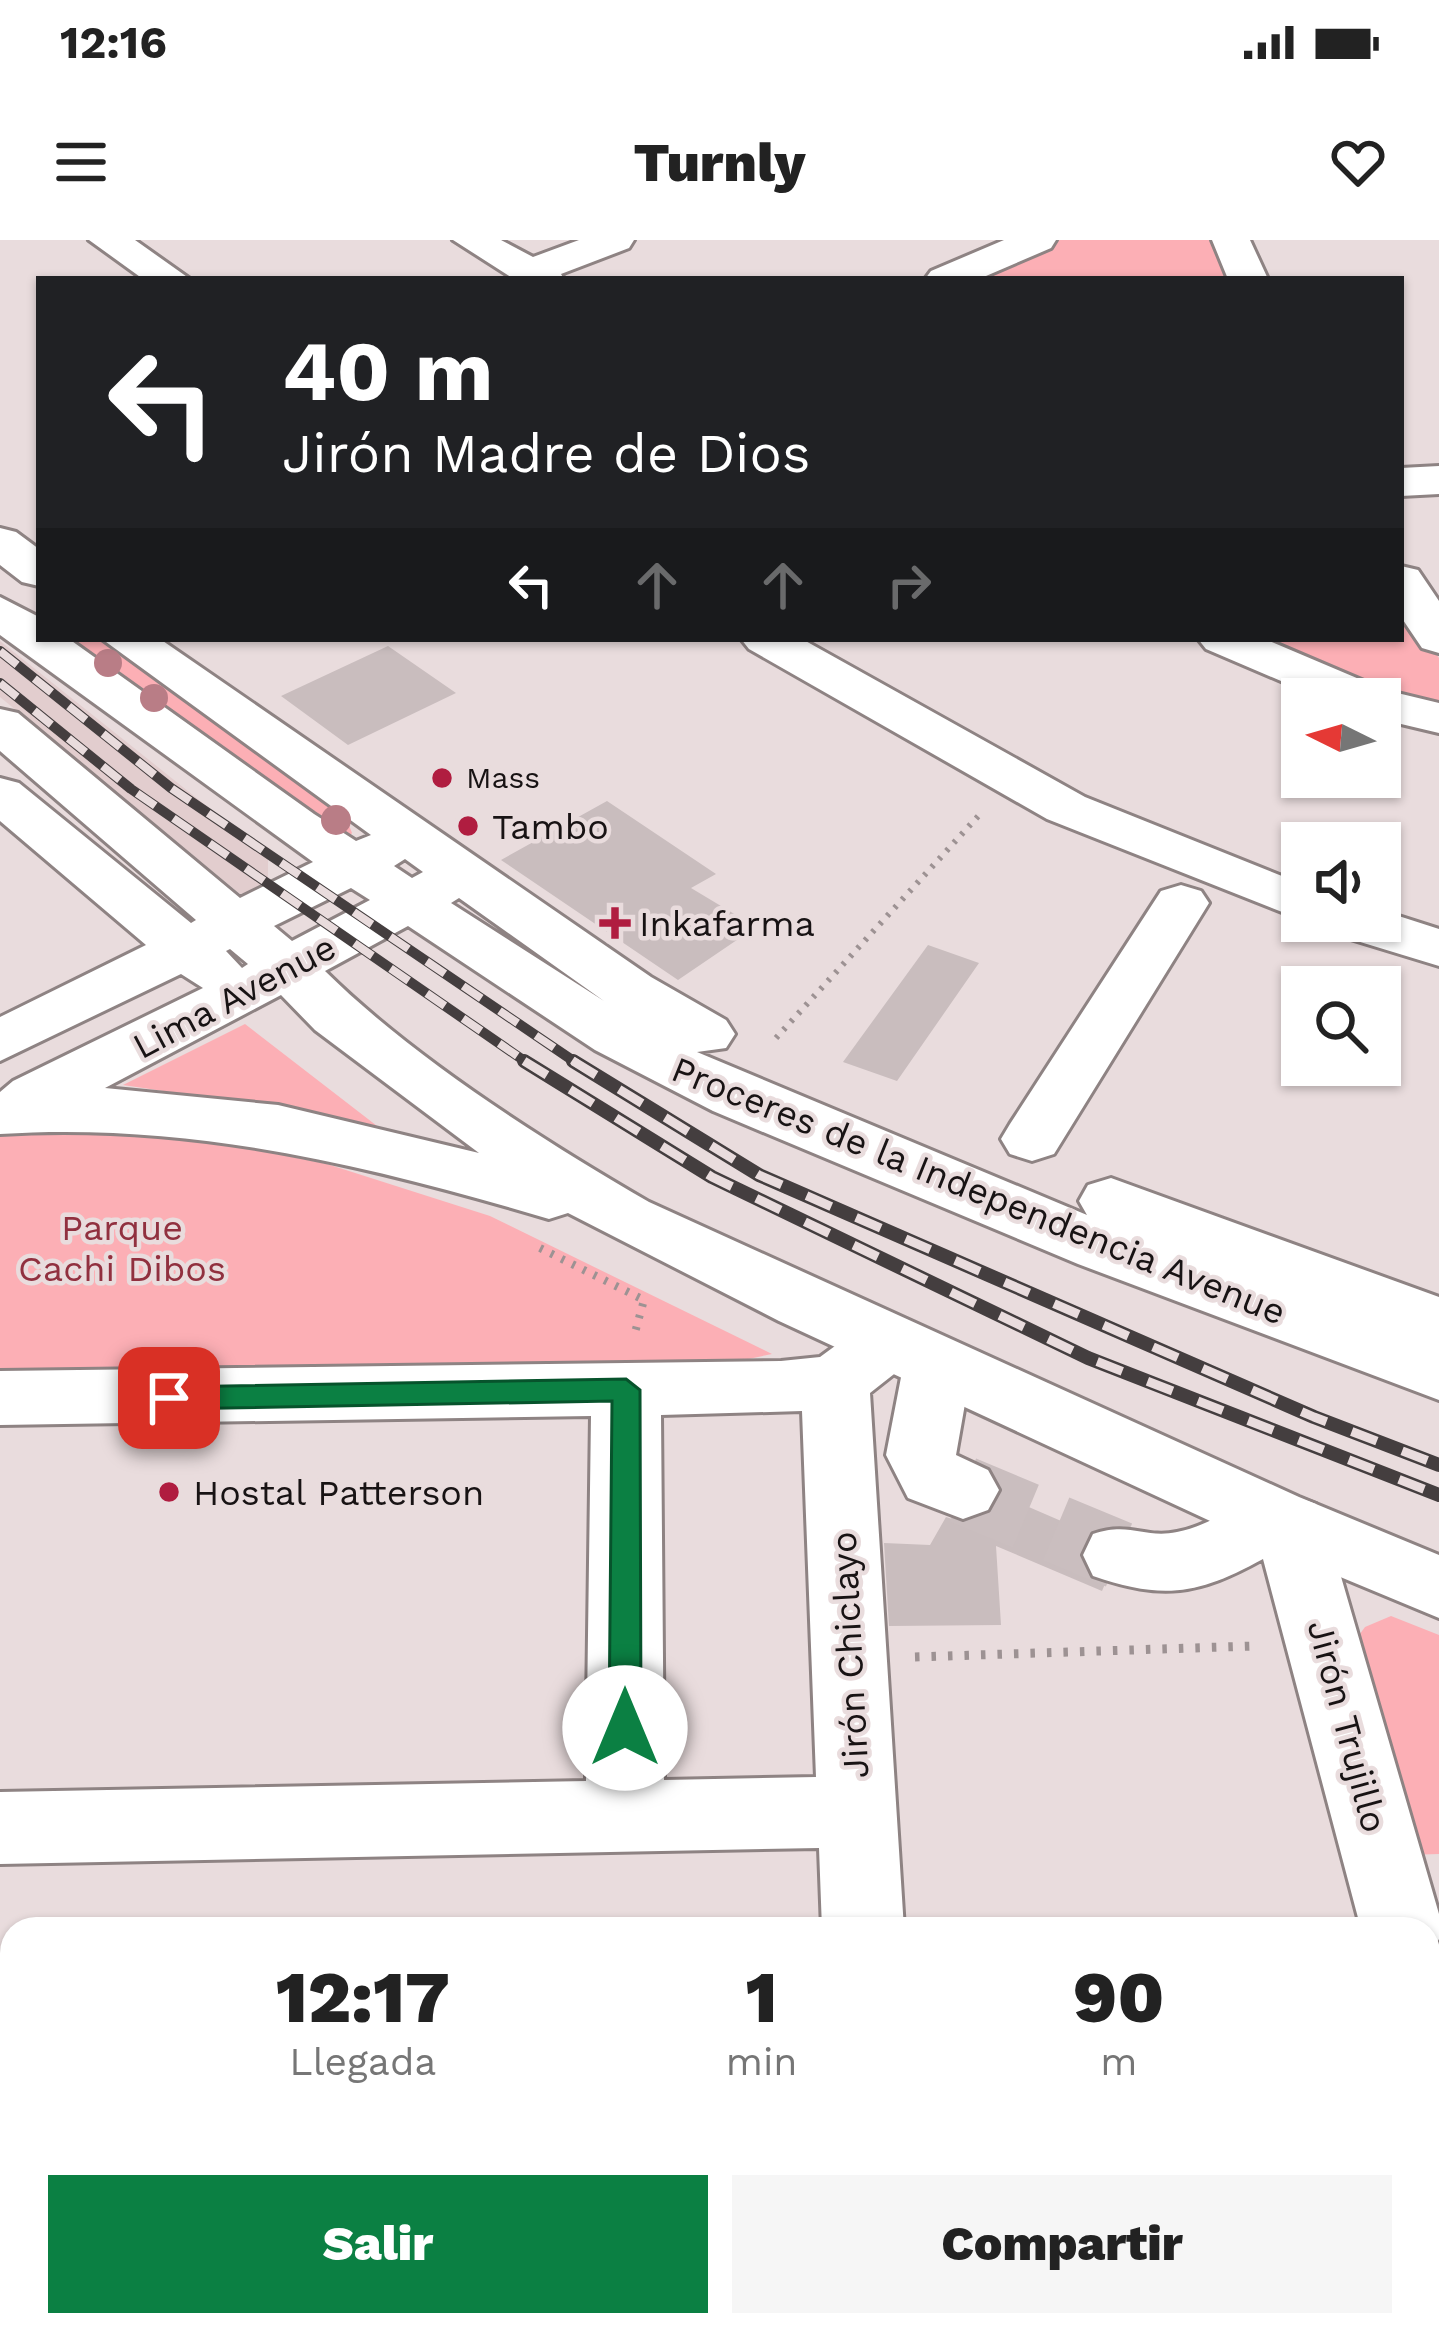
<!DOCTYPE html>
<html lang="es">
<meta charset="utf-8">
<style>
body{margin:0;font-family:"Work Sans",sans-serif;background:#f6f6f6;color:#222;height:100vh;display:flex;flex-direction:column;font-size:45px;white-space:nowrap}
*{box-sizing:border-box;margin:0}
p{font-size:39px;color:#767676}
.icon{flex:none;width:66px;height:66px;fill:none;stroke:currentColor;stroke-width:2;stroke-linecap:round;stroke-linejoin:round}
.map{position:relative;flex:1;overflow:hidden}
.sheet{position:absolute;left:0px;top:1677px;width:1440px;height:420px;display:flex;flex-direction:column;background:#fff;border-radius:36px 36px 0 0;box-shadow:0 3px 9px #0004}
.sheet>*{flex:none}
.guide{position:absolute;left:36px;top:36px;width:1368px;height:366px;border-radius:0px;box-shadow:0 3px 9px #0004;background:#202124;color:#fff;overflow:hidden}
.needle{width:78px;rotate:275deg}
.controls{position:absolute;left:1281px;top:438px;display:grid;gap:24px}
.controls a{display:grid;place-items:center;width:120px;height:120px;border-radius:0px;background:#fff;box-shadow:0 3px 9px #0004;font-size:60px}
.pin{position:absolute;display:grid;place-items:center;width:102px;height:102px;color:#fff;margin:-51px;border-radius:24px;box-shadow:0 6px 18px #0006}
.me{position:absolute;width:132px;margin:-66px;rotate:0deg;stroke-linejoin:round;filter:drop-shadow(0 0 9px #0008)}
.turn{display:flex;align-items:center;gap:42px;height:252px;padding:0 48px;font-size:54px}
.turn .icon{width:156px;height:156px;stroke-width:2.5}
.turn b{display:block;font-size:84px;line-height:102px}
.lanes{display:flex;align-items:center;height:114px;padding:0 48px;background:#0003;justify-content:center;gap:60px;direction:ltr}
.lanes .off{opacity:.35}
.eta{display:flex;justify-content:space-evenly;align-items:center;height:204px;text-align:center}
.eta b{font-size:72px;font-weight:800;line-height:84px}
.action{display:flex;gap:24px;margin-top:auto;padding:24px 48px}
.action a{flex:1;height:138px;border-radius:0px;background:#0b8043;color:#fff;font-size:48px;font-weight:800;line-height:138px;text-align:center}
.action a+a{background:#f6f6f6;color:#222}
.status{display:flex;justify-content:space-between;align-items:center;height:84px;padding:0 60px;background:#fff;direction:ltr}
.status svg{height:33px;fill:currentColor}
header{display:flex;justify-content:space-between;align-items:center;height:156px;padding:0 48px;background:#fff;font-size:54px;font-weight:800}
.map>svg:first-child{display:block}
</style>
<div class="status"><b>12:16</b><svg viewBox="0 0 49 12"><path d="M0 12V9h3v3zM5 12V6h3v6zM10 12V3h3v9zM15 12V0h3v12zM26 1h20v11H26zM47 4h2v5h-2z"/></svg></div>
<header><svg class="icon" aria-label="menu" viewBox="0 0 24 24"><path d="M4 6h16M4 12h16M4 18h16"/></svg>Turnly<svg class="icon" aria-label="heart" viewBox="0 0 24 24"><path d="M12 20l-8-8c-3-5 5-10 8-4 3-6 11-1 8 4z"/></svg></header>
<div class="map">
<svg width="1439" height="2097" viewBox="0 0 1439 2097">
<rect width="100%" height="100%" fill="#e9dcdd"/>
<!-- built -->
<path fill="#e2cdce" d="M0 401 268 615V647L240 654 0 457Z"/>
<!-- green -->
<path fill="#fcafb5" d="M1057 0H1217L1232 39H966Z
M1401 362 1439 418V464H1414L1248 399H1401Z
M63 399H104L345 575 352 593 348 598Z
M245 784 390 896 312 873 123 845Z
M124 883 327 924 490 976 772 1114 739 1121 0 1130V892Z
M1391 1376 1439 1395V1614L1406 1615 1354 1402 1365 1387Z"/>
<!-- building -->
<path fill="#c9bdbe" d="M388 406 456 453 348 505 281 456Z
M607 561 716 634 691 648 756 687 678 740 501 620Z
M928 705 979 723 897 841 843 822Z
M1001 1255 1089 1293 1079 1317 1089 1338 1105 1344 1102 1351 996 1306 1001 1385 889 1386 884 1303 930 1305 946 1277 965 1283 990 1274Z"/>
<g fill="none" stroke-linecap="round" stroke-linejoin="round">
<!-- minor-tunnel -->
<path stroke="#cabebf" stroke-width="68" stroke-dasharray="68 33" stroke-linecap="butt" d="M963 1250 1119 1315"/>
<defs>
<path id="minor" d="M89 0H135L190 39H143Z
M453 0H501L533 17 579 0H634L629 8 561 34 564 39H514Z
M1004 0H1056L1051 8 979 39H925L931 31Z
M1212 0H1250L1268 39H1228Z
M1439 226V254L1401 256V228Z
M1401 326 1418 330 1439 361V413L1422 408 1401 377Z
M741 399H802L1085 557 1302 644 1305 681 1047 579 749 409Z
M1198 399H1265L1385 450 1439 463V493L1380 479V459H1323L1206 409Z
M1181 645 1201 651 1209 663 1054 914 1032 921 1010 914 1001 899 1010 884 1161 651Z
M1380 670 1439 689V726L1334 694 1326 681H1380Z
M889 1076 913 1084 922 1103 938 1098 962 1106 972 1124 956 1215 988 1230 999 1250 988 1270 963 1279 908 1258 886 1215 903 1127 870 1153 904 1689H822L819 1608 0 1624V1552L586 1541 591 1176 0 1185V1131L781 1121 820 1117 865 1084ZM802 1171 816 1537 664 1540 661 1175Z
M1274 1249 1316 1264 1326 1285 1439 1674V1699L1428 1717V1689H1361L1263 1319C1198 1355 1163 1360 1093 1336L1083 1315 1093 1294C1130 1281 1144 1299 1177 1292 1211 1286 1242 1260 1274 1249Z
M1428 1751 1439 1755V1878L1428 1874Z
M162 2085H585L580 2097H157Z
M836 2085H928L929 2097H835Z"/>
<path id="major" d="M0 288 16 292 39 309V346L22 342 0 325Z
M0 357 39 377V399H69L314 574 356 601 371 595 102 399H160L651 737 726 780 735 794 726 808 697 812 1087 975 1079 961 1088 945 1111 938 1439 1057V1160L1078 1024 713 871 595 810 408 686 325 731C413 818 542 900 649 962L1299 1257 1439 1315V1378L1249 1299 779 1081 568 973 549 979C367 925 191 882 0 894V852L13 841 203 748 181 734 0 821V777L146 705 0 581V538L19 543 191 683 196 680 0 511V469L18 473 240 658 313 622 0 395ZM405 619 423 632 412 638 394 626ZM351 648 370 660 292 701 274 686ZM459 658 604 761 451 663ZM230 709 248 724 242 728 226 711ZM281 755 315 790 479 913 278 865 105 848Z"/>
</defs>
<!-- minor casing -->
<use href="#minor" stroke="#8e8383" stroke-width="6"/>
<!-- major casing -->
<use href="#major" stroke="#8e8383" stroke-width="6"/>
<!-- path-far2 -->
<path stroke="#9d9293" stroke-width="6" stroke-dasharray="3 8" stroke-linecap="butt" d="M776 798 981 573"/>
<!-- path-far1 -->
<path stroke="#9d9293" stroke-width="8" stroke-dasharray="3 9" stroke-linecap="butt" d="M540 1008 644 1060 634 1096"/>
<!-- path -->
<path stroke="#9d9293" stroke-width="9" stroke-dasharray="4.5 12" stroke-linecap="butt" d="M915 1417 1254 1406"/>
<!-- minor -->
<use href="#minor" fill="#fff" fill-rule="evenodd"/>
<!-- major -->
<use href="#major" fill="#fff" fill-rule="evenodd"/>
<defs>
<path id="rail-far1" d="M0 411 171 548 578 824
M0 443 131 549 529 824"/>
<path id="rail" d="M524 821 712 937 1088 1118 1439 1255
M573 821 759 935 1314 1177 1439 1225"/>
</defs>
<!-- rail-far1 casing -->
<use href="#rail-far1" stroke="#443e3f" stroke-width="10"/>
<!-- rail casing -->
<use href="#rail" stroke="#443e3f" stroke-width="14"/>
<!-- rail-far1 -->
<use href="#rail-far1" stroke="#e9dcdd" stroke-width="8" stroke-dasharray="22" stroke-linecap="butt"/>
<!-- rail -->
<use href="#rail" stroke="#e9dcdd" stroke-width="9" stroke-dasharray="27" stroke-linecap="butt"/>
</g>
<!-- trees -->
<g fill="#b97d86">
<circle cx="108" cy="423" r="14"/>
<circle cx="154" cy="458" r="14"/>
<circle cx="336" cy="580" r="15"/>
</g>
<!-- route -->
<path fill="#0b8043" stroke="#07532c" stroke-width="3" d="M626 1139 640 1150 641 1488 637 1498H614L609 1488 612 1161 169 1169 155 1158 169 1147Z"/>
<!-- markers -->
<g fill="#b01d40" stroke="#e9dcdd" stroke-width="4.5">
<circle cx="442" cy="538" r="12"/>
<circle cx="468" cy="586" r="12"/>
<path d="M609 665h12v12h12v12h-12v12h-12v-12h-12v-12h12z"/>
<circle cx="169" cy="1252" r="12"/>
</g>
<g text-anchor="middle" stroke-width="9" stroke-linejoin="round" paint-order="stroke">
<!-- far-poi labels -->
<g font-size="30" fill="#181314" stroke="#e9dcdd" text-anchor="start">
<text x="466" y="548">Mass</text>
</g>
<!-- poi labels -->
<g font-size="36" fill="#181314" stroke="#e9dcdd" text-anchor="start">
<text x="492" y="599">Tambo</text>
<text x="639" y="696">Inkafarma</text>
<text x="193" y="1265">Hostal Patterson</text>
</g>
<!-- street labels -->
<g font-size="36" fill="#181314" stroke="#e9dcdd">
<text transform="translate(234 756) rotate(-28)" y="13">Lima Avenue</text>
<text transform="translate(979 950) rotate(22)" y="13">Proceres de la Independencia Avenue</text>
<text transform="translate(849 1415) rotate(-93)" y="13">Jirón Chiclayo</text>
<text transform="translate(1348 1486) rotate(75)" y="13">Jirón Trujillo</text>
</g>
<!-- park labels -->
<g font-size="36" fill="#91303f" stroke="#e9dcdd">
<text x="122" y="1000">Parque<tspan x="122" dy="41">Cachi Dibos</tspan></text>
</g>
</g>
</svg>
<div class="controls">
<a><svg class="needle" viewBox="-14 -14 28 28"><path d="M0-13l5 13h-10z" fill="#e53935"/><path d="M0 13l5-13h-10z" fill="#767676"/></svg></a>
<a><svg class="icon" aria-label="sound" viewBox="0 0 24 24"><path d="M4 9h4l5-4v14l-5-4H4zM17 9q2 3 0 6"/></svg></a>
<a><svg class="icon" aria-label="search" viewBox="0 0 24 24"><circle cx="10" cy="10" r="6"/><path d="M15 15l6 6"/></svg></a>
</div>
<div class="pin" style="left:169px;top:1158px;background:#d93025"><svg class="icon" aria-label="arrive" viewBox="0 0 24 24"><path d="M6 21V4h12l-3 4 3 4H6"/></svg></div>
<svg class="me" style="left:625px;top:1488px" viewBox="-20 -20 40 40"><circle r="19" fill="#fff"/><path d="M0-13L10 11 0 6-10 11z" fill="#0b8043"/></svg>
<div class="guide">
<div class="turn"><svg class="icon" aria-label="left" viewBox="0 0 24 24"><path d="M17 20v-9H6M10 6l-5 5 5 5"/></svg><div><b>40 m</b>Jirón Madre de Dios</div></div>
<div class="lanes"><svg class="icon" aria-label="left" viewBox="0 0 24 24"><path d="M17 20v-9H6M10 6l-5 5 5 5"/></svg><svg class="icon off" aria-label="ahead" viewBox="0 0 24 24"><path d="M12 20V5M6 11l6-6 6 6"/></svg><svg class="icon off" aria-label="ahead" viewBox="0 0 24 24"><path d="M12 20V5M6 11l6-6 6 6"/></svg><svg class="icon off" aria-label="right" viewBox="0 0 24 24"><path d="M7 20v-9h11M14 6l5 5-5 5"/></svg></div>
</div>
<section class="sheet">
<div class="eta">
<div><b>12:17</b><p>Llegada</p></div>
<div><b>1</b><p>min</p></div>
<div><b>90</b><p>m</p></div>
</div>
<div class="action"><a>Salir</a><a>Compartir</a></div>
</section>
</div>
